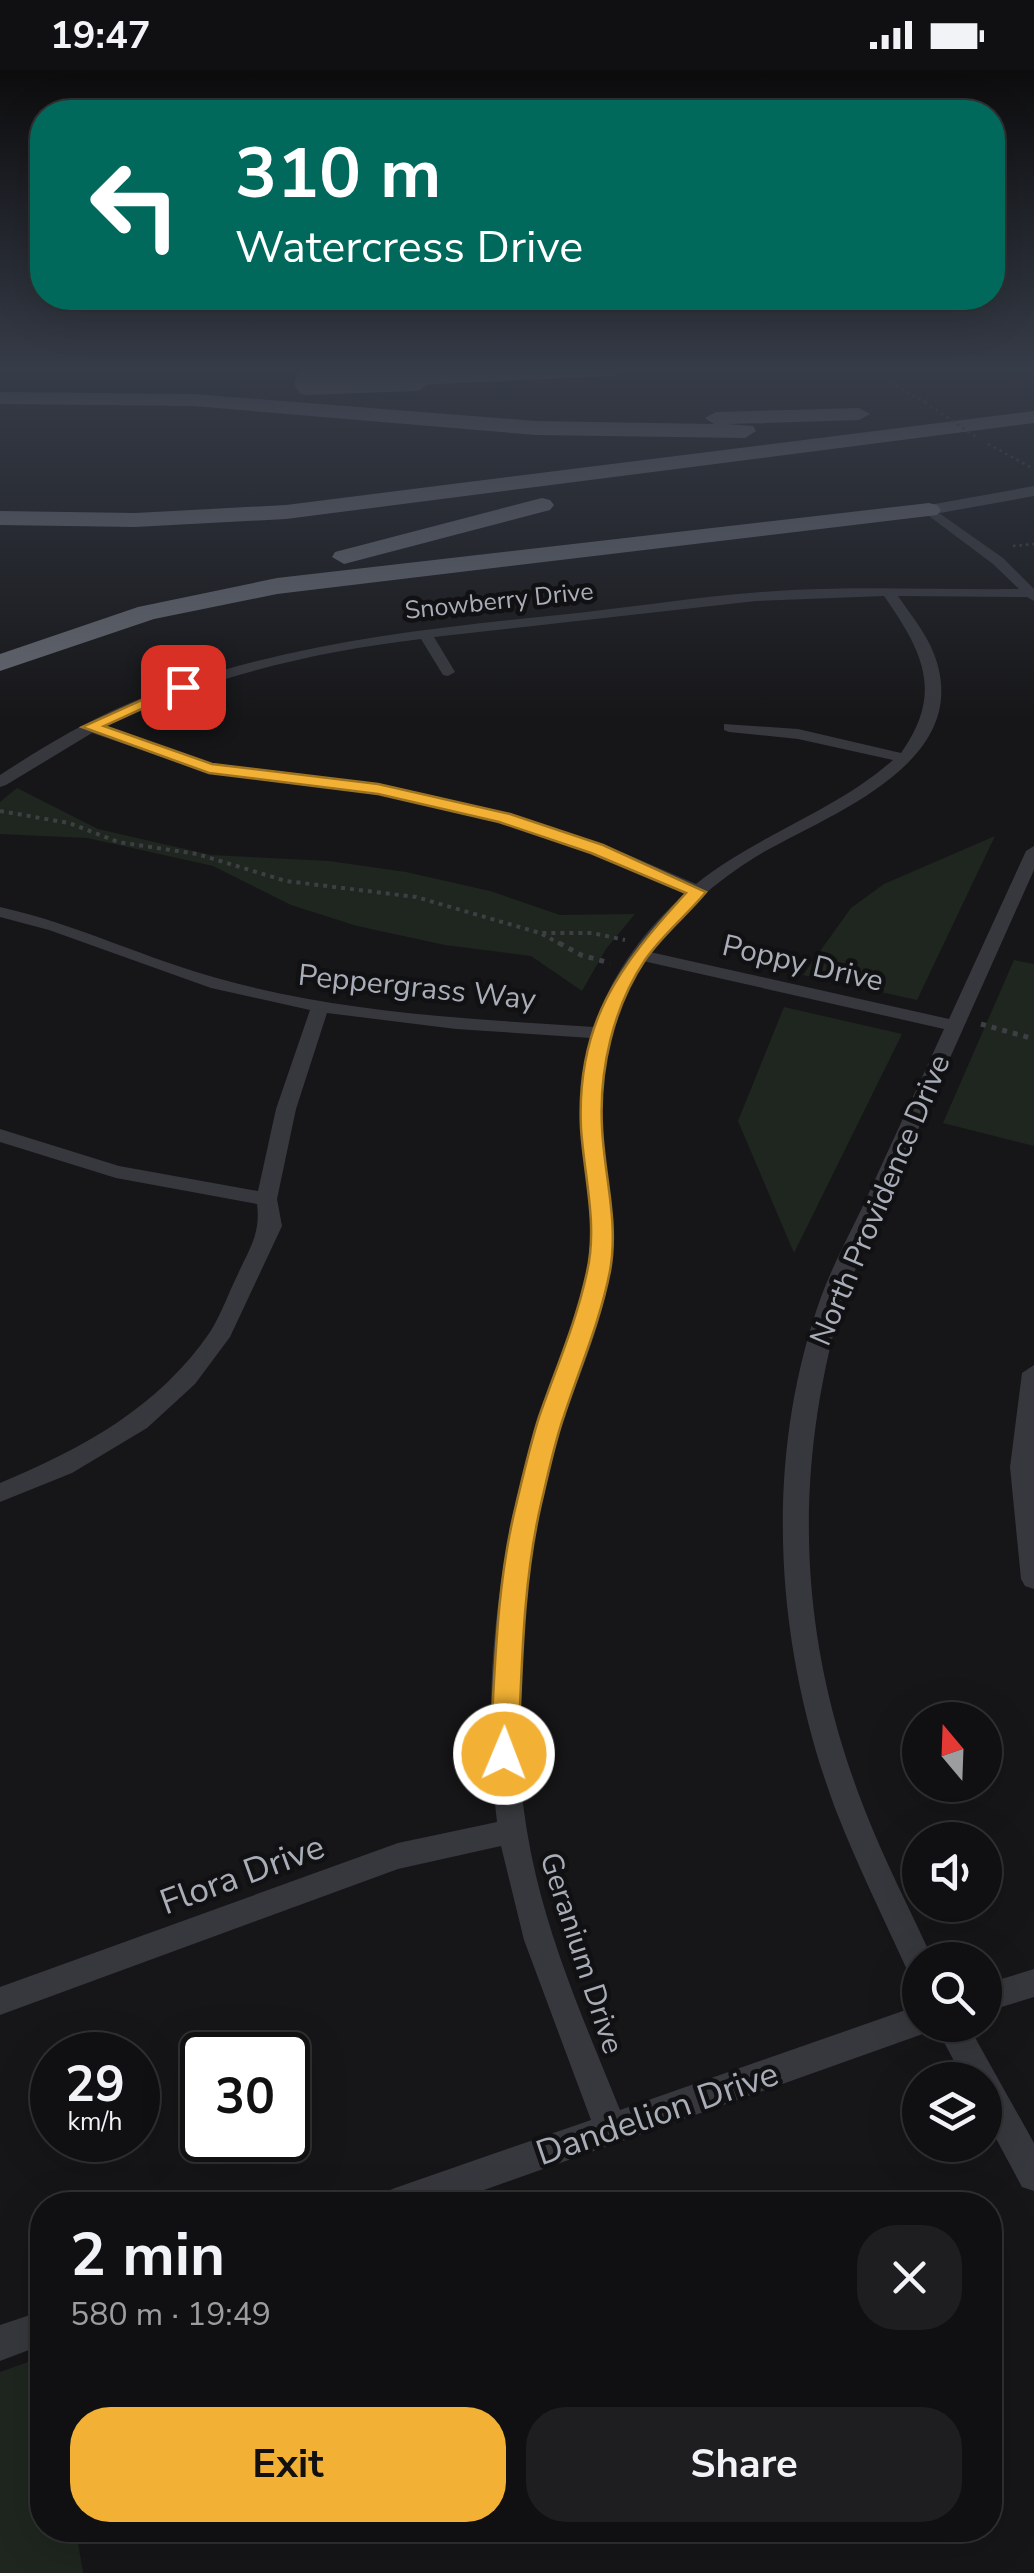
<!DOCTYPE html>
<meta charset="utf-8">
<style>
body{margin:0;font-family:"Nunito Sans",sans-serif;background:#1e1e20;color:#f1f3f6;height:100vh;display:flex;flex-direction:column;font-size:38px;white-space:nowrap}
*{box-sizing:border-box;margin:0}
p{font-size:32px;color:#9c9d9f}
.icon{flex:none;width:55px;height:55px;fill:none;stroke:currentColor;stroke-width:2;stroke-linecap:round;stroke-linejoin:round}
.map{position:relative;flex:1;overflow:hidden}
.details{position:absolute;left:30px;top:2122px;width:972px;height:350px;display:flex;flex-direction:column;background:#101012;border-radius:40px;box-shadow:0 10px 40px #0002,0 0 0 2px #303032}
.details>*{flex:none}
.banner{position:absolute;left:30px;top:30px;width:975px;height:210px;border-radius:40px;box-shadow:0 10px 40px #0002,0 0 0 2px #303032;background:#00695c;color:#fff;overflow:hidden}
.needle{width:65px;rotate:341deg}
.controls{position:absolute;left:902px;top:1632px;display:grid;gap:20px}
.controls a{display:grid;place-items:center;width:100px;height:100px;border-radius:50%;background:#101012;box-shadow:0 10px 40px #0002,0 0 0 2px #303032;font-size:50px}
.speed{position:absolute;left:30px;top:1962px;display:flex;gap:20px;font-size:50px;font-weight:700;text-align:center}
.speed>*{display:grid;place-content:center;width:130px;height:130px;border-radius:50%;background:#101012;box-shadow:0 10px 40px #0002,0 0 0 2px #303032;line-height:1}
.speed small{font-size:25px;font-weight:400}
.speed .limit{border:5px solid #111;border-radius:15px;background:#fff;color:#111}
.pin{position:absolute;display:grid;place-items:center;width:85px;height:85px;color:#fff;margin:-42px;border-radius:20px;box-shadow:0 5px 15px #0006}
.me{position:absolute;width:110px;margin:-55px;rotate:1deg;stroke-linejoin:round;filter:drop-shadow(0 0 8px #0008)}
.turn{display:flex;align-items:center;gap:35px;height:210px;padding:0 40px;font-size:45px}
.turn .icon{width:130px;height:130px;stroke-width:2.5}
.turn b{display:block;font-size:70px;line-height:85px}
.round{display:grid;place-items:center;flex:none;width:105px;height:105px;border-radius:40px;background:#1e1e20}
.head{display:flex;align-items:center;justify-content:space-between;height:170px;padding:0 40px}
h1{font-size:60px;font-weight:700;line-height:75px}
.action{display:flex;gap:20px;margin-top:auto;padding:20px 40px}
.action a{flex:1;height:115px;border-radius:40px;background:#f2b134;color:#111;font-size:40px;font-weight:700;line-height:115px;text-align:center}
.action a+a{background:#1e1e20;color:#f1f3f6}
.status{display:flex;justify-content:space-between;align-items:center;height:70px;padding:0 50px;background:#101012;direction:ltr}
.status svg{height:28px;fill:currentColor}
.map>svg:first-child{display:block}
</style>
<div class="status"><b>19:47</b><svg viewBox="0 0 49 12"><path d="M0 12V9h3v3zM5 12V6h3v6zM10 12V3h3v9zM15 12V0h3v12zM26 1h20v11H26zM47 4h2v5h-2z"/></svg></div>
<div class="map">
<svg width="1034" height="2503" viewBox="0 0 1034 2503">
<rect width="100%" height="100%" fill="#161618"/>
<!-- green -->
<path fill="#1e261f" d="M17 718 98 759 211 785 329 791 406 802 490 821 560 845 635 844 606 879 582 921 531 886 445 875 357 856 291 835 213 796 87 768 0 764V732Z
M995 766 917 930 803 905 851 838 884 814Z
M1014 890 1034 894V1076L943 1053Z
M784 937 902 964 794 1183 738 1051Z
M42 2287V2460H76L83 2503H0V2302Z"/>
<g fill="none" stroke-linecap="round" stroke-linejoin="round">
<!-- path-far2 -->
<path stroke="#3d3f44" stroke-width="2.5" stroke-dasharray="2.5 4" stroke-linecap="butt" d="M867 300 925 332
M988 374 1034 399
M1013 476 1034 474"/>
<!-- path-far1 -->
<path stroke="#3d3f44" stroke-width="4" stroke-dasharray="4 5" stroke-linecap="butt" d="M0 741 69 753 118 772 197 784 286 811 416 827 540 863H592L625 870
M542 864 564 876"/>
<!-- path -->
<path stroke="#3d3f44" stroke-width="5" stroke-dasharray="5 6" stroke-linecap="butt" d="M559 873 581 885 610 893
M981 954 1034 969"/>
<!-- street -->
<path fill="#37383d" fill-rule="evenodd" d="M929 436 1003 488 1034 519V531L1027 527 898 526C911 545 926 563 934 584 976 694 828 744 757 786 716 811 679 844 650 882L949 949 1026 781 1034 776V800L844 1225C792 1401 797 1566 864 1738 884 1790 910 1839 933 1890H920V1908L909 1904C884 1849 857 1795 835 1738 775 1576 762 1392 821 1227 832 1197 848 1167 862 1138 889 1078 917 1019 944 959L643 891C607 948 597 1014 604 1080 608 1120 616 1160 610 1200 600 1270 564 1334 548 1402 517 1535 504 1672 536 1806 555 1886 589 1963 620 2040L920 1935V1955H933L931 1960 920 1965 442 2135H378L383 2123 395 2118 591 2050 524 1870 501 1776 398 1799 0 1945V1917L398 1773 497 1752C481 1620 497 1488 535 1361 551 1308 578 1258 588 1203 601 1124 570 1049 591 968L456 959 327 943 296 1039 277 1129 282 1156 230 1267 195 1314 147 1358 72 1403 0 1432V1413C82 1379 159 1337 210 1262 221 1245 228 1224 237 1206 249 1179 261 1164 257 1134L116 1108 0 1072V1059L119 1096 258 1121 276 1039 310 940 211 918 49 860 0 847V837C77 854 148 890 224 910 345 943 470 949 594 957 612 903 644 860 686 823L612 791 499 752 378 724 209 703 92 663 6 715 0 717V705C40 679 81 654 125 635 263 576 412 560 559 545 636 537 714 524 792 520 867 516 943 520 1019 519L993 494 925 443 923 440ZM884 526C923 582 944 622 901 683L798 659 724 654V660L729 662 798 669 893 690C834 742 757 765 696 814L624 783 510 745 378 714 211 694 104 657C202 608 312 582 421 569L443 605 448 606 455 602 434 567 756 531Z
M1034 1295V1519L1025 1516 1021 1509 1010 1397 1022 1303Z
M1034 1899V1927L985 1942V1914Z
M935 1955H968L1034 2073V2121L1022 2117 985 2048V2010H964Z
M42 2241V2275L0 2291V2255Z"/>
<!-- secondary -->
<path fill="#45474d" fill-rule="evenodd" d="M1034 416V426L929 445 920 440 929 435Z"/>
<!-- highway -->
<path fill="#63666e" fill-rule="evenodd" d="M469 300H623L613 306 415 315 405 309 415 303Z
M0 322 193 324 536 351 714 354 705 348 716 342 859 338 870 344 859 350 727 354 753 356 756 361 745 368 536 365 193 336 0 334Z
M1034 341V353L286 449 135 457 0 455V441L135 443 286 435Z
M542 428 550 430 554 435 550 440 344 494 332 487 335 482Z
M929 433 937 435 941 440 937 445 277 524 154 549 0 601V584L138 537 277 508Z"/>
<!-- path-bridge -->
<path stroke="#3d3f44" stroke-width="2.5" stroke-dasharray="2.5 4" stroke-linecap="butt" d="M925 332 979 369"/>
<!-- highway-bridge -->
<path stroke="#63666e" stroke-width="24" d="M307 313 415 309"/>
</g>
<!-- sky -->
<linearGradient id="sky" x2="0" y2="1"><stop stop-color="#0c0c0d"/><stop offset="0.46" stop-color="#363c48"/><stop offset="1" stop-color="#363c48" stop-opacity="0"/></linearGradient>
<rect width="1034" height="651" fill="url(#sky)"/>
<!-- route -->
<path fill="#f2b134" stroke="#9d7322" stroke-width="2.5" d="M177 614 190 617 104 656 212 694 378 714 510 744 603 775 706 822C687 845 662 865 645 890 613 938 599 1000 602 1057 604 1105 619 1152 610 1201 600 1252 580 1297 564 1346 554 1374 548 1405 541 1434 522 1516 522 1601 518 1684L514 1693 504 1696 494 1693 490 1684C495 1601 496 1516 516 1435 523 1406 530 1375 539 1347 556 1298 576 1253 587 1202 598 1154 584 1106 581 1058 576 953 619 896 686 823L591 783 499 752 378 724 209 703 82 657Z"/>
<g text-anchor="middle" stroke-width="9" stroke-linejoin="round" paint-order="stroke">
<!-- far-street labels -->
<g font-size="25" fill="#a8adb8" stroke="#111113">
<text transform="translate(499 530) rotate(-6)" y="9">Snowberry Drive</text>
</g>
<!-- street labels -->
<g font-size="30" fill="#a8adb8" stroke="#111113">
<text transform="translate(803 893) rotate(13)" y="10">Poppy Drive</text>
<text transform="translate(417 917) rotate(6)" y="10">Peppergrass Way</text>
<text transform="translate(880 1130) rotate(-67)" y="10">North Providence Drive</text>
<text transform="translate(582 1883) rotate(72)" y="10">Geranium Drive</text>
</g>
<!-- near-street labels -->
<g font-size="35" fill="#a8adb8" stroke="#111113">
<text transform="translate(242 1804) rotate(-20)" y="12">Flora Drive</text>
<text transform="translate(657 2043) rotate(-19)" y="12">Dandelion Drive</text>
</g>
</g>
</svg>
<div class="controls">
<a><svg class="needle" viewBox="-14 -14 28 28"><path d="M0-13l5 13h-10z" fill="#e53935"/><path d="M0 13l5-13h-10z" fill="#9c9d9f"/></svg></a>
<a><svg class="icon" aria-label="sound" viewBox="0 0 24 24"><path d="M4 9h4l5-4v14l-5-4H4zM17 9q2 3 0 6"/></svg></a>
<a><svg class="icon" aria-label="search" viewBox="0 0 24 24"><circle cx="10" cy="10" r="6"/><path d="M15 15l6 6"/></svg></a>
<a><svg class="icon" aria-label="layers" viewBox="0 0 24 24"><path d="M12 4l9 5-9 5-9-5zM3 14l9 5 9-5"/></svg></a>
</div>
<div class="speed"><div>29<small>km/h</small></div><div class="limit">30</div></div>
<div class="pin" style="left:183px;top:617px;background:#d93025"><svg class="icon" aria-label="arrive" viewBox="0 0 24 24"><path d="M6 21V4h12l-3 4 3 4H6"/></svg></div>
<svg class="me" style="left:504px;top:1684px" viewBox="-20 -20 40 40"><circle r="17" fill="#f2b134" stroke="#fff" stroke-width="3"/><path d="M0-11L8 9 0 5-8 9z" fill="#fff"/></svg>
<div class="banner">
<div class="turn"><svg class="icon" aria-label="left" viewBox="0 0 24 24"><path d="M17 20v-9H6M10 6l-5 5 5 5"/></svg><div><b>310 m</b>Watercress Drive</div></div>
</div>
<section class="details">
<div class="head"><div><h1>2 min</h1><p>580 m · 19:49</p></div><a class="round"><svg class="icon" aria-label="close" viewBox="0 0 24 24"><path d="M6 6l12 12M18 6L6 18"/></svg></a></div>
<div class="action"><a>Exit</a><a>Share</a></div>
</section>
</div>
